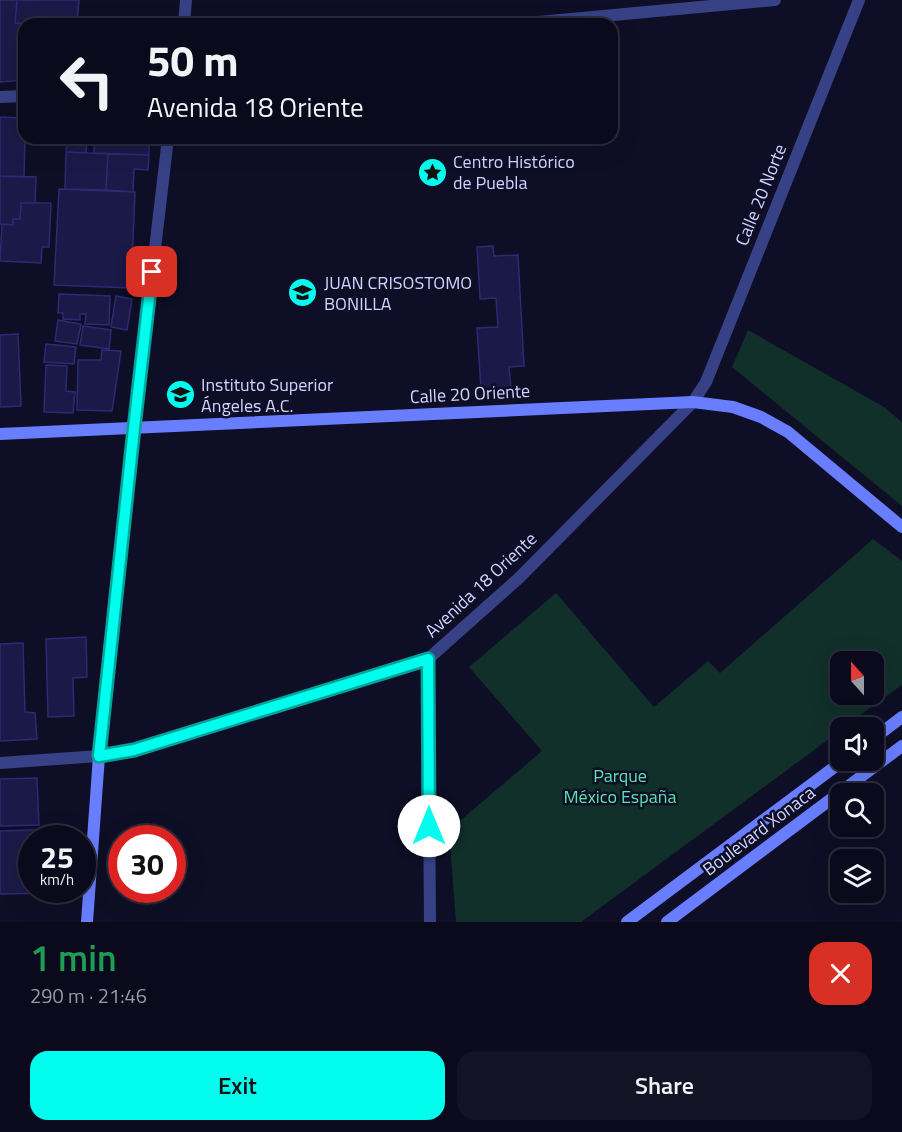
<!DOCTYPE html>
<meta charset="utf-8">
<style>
body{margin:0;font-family:"Titillium Web",sans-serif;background:#131325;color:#f1f3f6;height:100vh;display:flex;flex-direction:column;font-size:22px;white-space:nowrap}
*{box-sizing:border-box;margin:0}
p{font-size:20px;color:#999aa3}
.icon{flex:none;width:33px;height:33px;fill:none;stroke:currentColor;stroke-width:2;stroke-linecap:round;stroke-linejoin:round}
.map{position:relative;height:922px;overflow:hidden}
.drawer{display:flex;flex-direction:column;background:#0a0a1c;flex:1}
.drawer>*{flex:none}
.guide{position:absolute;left:18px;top:18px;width:600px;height:126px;border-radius:18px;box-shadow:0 6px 24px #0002,0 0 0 2px #2a2b3b;background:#0a0a1c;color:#f1f3f6;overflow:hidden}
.needle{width:39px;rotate:339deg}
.fabs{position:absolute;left:830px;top:651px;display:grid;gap:12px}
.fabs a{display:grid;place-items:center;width:54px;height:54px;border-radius:12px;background:#0a0a1c;box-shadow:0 6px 24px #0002,0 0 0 2px #2a2b3b;font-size:30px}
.speed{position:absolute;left:18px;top:825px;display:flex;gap:12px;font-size:30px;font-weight:700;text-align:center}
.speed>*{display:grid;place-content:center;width:78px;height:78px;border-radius:50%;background:#0a0a1c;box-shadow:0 6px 24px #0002,0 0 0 2px #2a2b3b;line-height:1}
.speed small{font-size:15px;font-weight:400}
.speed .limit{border:9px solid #d22;background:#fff;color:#111}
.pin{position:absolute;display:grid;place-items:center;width:51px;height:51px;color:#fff;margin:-26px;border-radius:12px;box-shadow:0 3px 9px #0006}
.me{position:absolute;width:66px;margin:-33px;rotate:0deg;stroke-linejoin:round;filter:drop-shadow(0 0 4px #0008)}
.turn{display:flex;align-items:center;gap:21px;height:126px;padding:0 30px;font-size:27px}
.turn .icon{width:78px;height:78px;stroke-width:2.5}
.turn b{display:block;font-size:42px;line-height:51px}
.round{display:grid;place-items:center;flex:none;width:63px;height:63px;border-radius:18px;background:#131325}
.overview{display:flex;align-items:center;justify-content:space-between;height:102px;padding:0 30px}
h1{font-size:36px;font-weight:600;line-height:45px;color:#1e9e55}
.button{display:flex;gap:12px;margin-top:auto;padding:12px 30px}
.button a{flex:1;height:69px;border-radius:18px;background:#00fdee;color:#111;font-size:24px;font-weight:600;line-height:69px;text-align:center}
.button a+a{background:#131325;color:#f1f3f6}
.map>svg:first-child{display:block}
</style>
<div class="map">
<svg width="902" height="922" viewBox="0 0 902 922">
<rect width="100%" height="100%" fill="#0e0e26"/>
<!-- green -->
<path fill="#11302a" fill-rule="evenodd" d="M748 330 884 407 902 422V506L732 367Z
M873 539 902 561V685L844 727 840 728V731L581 922H456L449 830 542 751 469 667 556 593 654 707 708 661 720 673ZM840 662H873V694H840Z"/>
<!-- building -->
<path fill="#1b1947" stroke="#2d2a74" stroke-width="1.5" d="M0 0H17L15 23 31 24H24V80L0 82Z
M17 0H79L77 24 15 23Z
M0 117 24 118 25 138 24 177 0 176Z
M67 138H87L86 153 66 152Z
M94 138H149V155L94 153Z
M66 152 108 154 106 190 65 189Z
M108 154 149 155 148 170 134 169 133 192 106 190Z
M0 176 36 177 35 203H21L20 219H13V225L0 224Z
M59 189 135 192 131 288 54 285Z
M21 203H51L49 247H42L41 263 0 261 2 224 13 225V219H20Z
M493 246 494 256 518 255 524 366 509 367 511 388 481 389 477 328 498 327 496 298 480 299 477 247Z
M59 294 110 296 109 325 85 324 86 314H80V320L63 319V313H58Z
M116 296 132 299 127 330 111 327Z
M58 320 81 324 77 344 55 341Z
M83 326 111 330 109 349 80 345Z
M18 334 21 406 0 407V335Z
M46 344 76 347 74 364 44 362Z
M102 350 121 351 112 411 77 410 78 360H101Z
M46 365 67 366 66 391 75 392 73 413 44 412Z
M86 637 87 677 73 678 74 716 48 717 46 639Z
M23 643 25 712 35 713 37 739 0 741V644Z
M37 778 39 825 0 826V779Z
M59 829V838H32V890H60V893L0 894V831Z"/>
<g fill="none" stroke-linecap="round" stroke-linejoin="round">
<!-- street -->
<path stroke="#374186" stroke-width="12" d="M184 24 186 0
M517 24 775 0
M0 97 24 96
M134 428 168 138
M428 659 430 922
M0 763 99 756 133 750 428 659 519 578 693 402 706 382 859 0"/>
<!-- secondary -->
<path stroke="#697eff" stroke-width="12" d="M0 434 693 402 733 407 761 417 788 432 902 527
M873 739 902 717
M87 922 99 756 134 428
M627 922 844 760
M667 922 902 746"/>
</g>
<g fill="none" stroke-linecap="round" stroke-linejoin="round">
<defs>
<path id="route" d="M152 272 134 428 99 756 134 750 428 659 429 826"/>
</defs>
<!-- route casing -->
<use href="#route" stroke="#00a49b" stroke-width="15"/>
<!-- route -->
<use href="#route" stroke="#00fdee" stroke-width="10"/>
</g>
<!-- icons -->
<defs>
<symbol id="sight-disc" viewBox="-11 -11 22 22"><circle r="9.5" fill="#00fdee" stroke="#0e0e26"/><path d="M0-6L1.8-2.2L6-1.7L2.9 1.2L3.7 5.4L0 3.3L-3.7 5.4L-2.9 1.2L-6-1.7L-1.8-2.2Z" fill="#111"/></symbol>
<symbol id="school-disc" viewBox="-11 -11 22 22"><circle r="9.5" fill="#00fdee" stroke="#0e0e26"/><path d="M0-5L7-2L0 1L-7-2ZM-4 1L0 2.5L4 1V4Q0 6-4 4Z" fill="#111"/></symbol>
</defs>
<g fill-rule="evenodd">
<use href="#sight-disc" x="416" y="156" width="33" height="33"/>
<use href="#school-disc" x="286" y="276" width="33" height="33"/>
<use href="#school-disc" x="164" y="378" width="33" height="33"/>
</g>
<g text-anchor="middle" stroke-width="5" stroke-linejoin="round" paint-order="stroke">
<!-- poi labels -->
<g font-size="18" fill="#d2d4ff" stroke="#0e0e26" text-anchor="start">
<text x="453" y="168">Centro Histórico<tspan x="453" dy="21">de Puebla</tspan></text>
<text x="324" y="289">JUAN CRISOSTOMO<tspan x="324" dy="21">BONILLA</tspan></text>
<text x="201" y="391">Instituto Superior<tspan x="201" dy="21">Ángeles A.C.</tspan></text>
</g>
<!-- street labels -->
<g font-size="18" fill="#d2d4ff" stroke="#0e0e26">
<text transform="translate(761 195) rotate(-68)" y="6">Calle 20 Norte</text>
<text transform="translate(470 394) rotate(-3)" y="6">Calle 20 Oriente</text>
<text transform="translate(481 585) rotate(-43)" y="6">Avenida 18 Oriente</text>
<text transform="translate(759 831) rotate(-37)" y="6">Boulevard Xonaca</text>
</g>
<!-- park labels -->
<g font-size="18" fill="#5ae4ab" stroke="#0e0e26">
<text x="620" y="782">Parque<tspan x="620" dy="21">México España</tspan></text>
</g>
</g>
</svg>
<div class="fabs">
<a><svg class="needle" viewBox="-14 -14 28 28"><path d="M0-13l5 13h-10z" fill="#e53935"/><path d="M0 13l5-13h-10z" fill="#999aa3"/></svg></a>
<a><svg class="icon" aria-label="sound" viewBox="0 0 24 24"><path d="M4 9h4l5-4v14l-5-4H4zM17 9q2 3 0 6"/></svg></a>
<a><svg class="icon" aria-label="search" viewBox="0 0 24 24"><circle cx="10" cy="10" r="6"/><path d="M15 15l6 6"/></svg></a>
<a><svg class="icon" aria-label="layers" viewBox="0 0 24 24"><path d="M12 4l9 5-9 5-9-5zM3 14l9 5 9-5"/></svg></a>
</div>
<div class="speed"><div>25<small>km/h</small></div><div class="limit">30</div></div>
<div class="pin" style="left:152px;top:272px;background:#d93025"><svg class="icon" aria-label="arrive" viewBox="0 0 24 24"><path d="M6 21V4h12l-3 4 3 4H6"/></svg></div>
<svg class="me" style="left:429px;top:826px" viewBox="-20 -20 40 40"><circle r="19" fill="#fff"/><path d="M0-13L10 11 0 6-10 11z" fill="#00fdee"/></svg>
<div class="guide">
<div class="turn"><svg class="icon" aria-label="left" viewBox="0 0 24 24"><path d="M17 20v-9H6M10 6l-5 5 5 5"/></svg><div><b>50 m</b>Avenida 18 Oriente</div></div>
</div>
</div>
<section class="drawer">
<div class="overview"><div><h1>1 min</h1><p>290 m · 21:46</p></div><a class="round" style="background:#d93025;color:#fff"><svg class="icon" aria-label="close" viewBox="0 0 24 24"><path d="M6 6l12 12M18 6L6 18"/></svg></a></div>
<div class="button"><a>Exit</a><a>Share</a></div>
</section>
